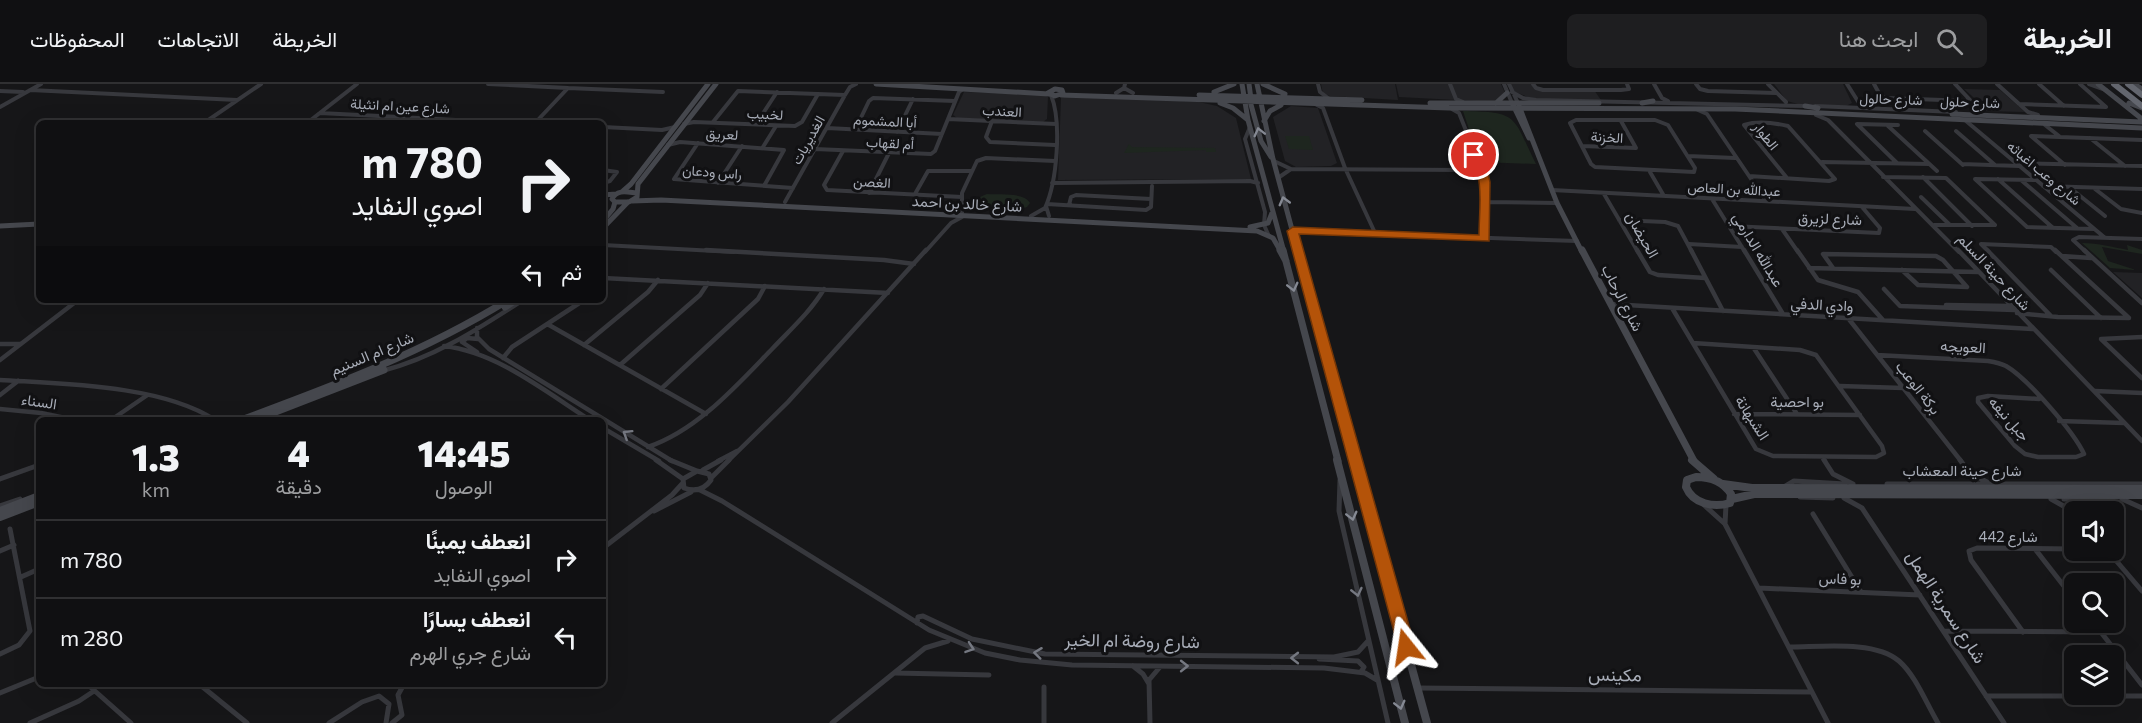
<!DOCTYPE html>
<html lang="ar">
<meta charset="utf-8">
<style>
body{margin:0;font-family:Commissioner,Vazirmatn,sans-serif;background:#1e1e20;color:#f1f3f6;direction:rtl;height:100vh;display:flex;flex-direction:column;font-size:22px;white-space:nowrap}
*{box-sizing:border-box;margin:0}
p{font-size:20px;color:#9c9d9f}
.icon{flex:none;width:33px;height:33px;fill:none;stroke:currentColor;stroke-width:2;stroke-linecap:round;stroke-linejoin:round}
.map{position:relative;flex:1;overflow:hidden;direction:ltr}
.panel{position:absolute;left:36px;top:333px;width:570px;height:270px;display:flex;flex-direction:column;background:#101012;border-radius:9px;box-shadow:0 6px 24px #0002,0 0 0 2px #303032;direction:rtl}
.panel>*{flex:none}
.banner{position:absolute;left:36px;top:36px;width:570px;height:183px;border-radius:9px;box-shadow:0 6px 24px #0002,0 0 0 2px #303032;direction:rtl;background:#101012;color:#f1f3f6;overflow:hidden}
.tools{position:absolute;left:2064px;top:417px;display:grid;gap:12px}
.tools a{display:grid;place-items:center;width:60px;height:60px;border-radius:9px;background:#101012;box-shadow:0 6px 24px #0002,0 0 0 2px #303032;font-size:30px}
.pin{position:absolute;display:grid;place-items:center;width:51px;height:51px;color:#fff;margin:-26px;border:3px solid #fff;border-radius:50%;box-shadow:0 2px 6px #0007}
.me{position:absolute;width:66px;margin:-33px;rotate:345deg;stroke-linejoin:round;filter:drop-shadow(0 0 4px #0008)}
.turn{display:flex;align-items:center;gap:21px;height:126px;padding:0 24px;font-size:27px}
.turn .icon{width:78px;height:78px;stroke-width:2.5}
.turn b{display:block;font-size:42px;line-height:51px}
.then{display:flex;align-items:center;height:57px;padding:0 24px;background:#0003;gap:12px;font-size:22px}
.eta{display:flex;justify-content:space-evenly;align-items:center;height:102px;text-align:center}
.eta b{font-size:36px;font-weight:800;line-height:42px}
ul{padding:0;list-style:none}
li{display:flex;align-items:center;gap:18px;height:78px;padding:0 24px;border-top:2px solid #303032}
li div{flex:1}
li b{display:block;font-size:22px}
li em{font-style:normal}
header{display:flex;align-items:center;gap:36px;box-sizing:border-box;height:84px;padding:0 30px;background:#101012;border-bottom:2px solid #303032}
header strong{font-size:28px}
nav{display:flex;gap:33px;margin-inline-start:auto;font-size:21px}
.search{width:420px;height:54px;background:#1e1e20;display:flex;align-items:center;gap:15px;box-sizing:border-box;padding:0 21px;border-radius:9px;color:#9c9d9f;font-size:22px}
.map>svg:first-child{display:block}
</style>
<header>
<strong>الخريطة</strong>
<div class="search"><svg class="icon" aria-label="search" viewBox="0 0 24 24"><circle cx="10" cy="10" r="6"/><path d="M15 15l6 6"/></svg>ابحث هنا</div>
<nav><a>الخريطة</a><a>الاتجاهات</a><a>المحفوظات</a></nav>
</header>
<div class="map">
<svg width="2142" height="639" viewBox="0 0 2142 639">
<rect width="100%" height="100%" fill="#161618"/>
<!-- built -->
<path fill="#222225" d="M1321 0H1395L1398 16 1330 12 1323 10Z
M1396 0H1501L1505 9 1495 18 1399 13Z
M1510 0H1532L1535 6H1594L1601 16H1535L1513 7Z
M1774 0H1843L1852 19 1846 22 1798 20 1787 17Z
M1964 5 2000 6 2025 28 1982 27 1974 20H1981Z
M964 8 1042 10 1048 13 1047 35 1043 38 957 34 953 31Z
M1071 11 1199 18 1217 22 1236 34 1251 95 1058 96 1061 14Z
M1291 22 1318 24 1337 79 1331 82 1296 83 1285 77 1273 33Z
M2113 188 2142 189V214Z"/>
<!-- green -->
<path fill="#1e261f" d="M1463 27C1520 28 1512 32 1536 80L1480 78Z
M1285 52H1309L1313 66 1289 65Z
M1129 60 1132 63 1215 64 1216 68H1206V66L1124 69Z
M987 110C999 111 1024 108 1030 119L1027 123C1013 127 988 126 975 120L973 116Z
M2082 159C2099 159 2112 163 2128 166L2127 161 2142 166V170L2102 163 2108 177 2136 186 2110 184Z"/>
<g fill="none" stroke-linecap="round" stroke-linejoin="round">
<!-- street-far2 -->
<path stroke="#37383d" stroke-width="4" d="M488 0 568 4 535 39
M1318 0 1320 8 1328 14
M1450 0 1456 15 1463 18
M1504 0 1512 19
M1509 0 1518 19
M1533 0 1536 4 1543 6H1621L1629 5 1627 0
M1654 0 1662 14 1668 17
M1696 0 1700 5 1708 7 1776 9
M1768 0 1786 18
M1847 0 1859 19 1866 24
M1874 0 1880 11 1886 14 1971 17 1955 0
M1997 0 2028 28 2038 31
M2039 0 2064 22
M2080 0 2106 23
M2089 0 2106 6
M568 4 663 8
M1124 4 1133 9
M30 6 237 16
M0 7 23 8
M1512 8 1523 14 1536 16 1806 22
M1116 9 1124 4 1125 0
M2019 20 2106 23
M1317 21 1323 24 1345 84 1376 151
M1815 22 1956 28
M0 23 41 0
M1452 25 1459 29 1483 89 1486 118 1485 154
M1698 26 1707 30 1766 117
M320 29 514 39
M1816 31 1828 36 1959 168
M948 35 1056 40
M1576 36H1655L1668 41 1695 84 1694 88 1595 83 1591 80 1570 39Z
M992 37 986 53 990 58 1055 61
M1966 37 2104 153
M713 38 738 7 845 11
M204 39 261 0
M307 39 357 0
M684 40 694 38 795 42 802 38 818 10
M756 40 777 8
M1857 40 1897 79
M1857 40 1898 41
M1887 41 1937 87
M2045 41 2059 52
M603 43 662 46 675 43
M1250 43 1245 55 1265 128 1264 141 1268 150
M827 44 942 50
M855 46 869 17 873 14 955 17
M1925 47 1963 81
M1956 47 1995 81
M897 48 913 15
M2031 52 2142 56
M2031 52 2065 81
M2090 54 2125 82
M698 59 674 95 793 104
M668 61 680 58 784 66 764 102
M1582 62 1636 64 1621 37
M763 63 776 42
M815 65 931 70 935 67 959 8 963 5
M843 67 824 101 827 106 962 113
M1688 72 1735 74
M1274 77 1291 85
M1822 78 1929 80
M2016 79 2142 82
M1962 80 2019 82
M603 86 617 88 610 97 603 99
M1650 88 1664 112
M1749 92 1829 97 1835 95 1788 42C1775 39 1757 37 1744 41L1787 94
M1883 93 1946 94 1995 141H1934
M1923 93 1972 142
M1278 94 1291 85 1465 86
M1998 95 2052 143
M2021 96 2077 144
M2035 96 1975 95 2027 143 2094 145
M718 99 742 62
M1052 99 1250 97 1258 99
M2043 102 2142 105
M2069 103 2105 132
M2095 105 2121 125 2142 129
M1552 106 1915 125
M869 109 889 69
M915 110 928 87H971
M1604 110 1638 168
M1921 113 1950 141
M1712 115 1745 168
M785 118 845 11 850 3 856 0
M1486 118 1557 119
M1047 120 1146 126 1151 123 1152 102
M1069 121 1071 113 1076 111 1151 115
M1046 122 1049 132
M948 128 959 121
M962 129V109L977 77 986 74 1055 77
M1031 132 1045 124C1057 98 1062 38 1051 11
M1619 136 1665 138 1678 142 1692 168
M1730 142 1879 149 1880 144 1862 123
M1782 145 1798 168
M1293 147 1577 157
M603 150 606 146 605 142
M1689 160 1742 163
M603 161 734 168
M925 168 951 139 962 133
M1989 168 1981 160 2051 163 2056 168
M2086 168 2073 156 2079 153 2142 155"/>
<!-- street-far1 -->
<path stroke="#37383d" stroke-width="4.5" d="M706 166 884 176 914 180
M1637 166 1650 188 1658 191 1705 194
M1691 166 1723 227
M1744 166 1783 230
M1797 166 1818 196 1858 208 1883 236
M1958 166 2142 357
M1987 166 2051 232
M2084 166 2142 219
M2062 172 2091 174
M1809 184 1978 188
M1833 184 1823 170 1936 172 1943 176 1967 203 1918 201 1902 186
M2051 186 2101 234
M603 194 888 209
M1884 205 1900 222 2014 226
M1610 220 2032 245
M1946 221 2010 222
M1672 224 1756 365 1773 372 1876 373 1884 369 1882 362 1816 271 1800 266 1693 259
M2017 229 2058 233 2129 234 2055 166
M1848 234 1961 377
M549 241 706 330
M477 244V253L489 265 672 377
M2142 253 2101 255 2142 294
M0 260H20
M584 261 648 208 658 196
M444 262C497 268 546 308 590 336
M1753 263 1797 330
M477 268 462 258 467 254 478 255
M1877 271 1988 277C1994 278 2000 279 2006 282 2027 294 2074 348 2084 370L2076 373H2038L2025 370 2015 362 1978 318V314L1988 312 2039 315
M503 274 512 263 584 216
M0 276 78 216
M620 281 700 211 708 199
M382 287C434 274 478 245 523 216
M0 296C63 300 162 301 215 336
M1840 302 1903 304
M661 305 758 215 765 202
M2095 307 2142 309
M0 311 18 297
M0 325 41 329 75 336
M1734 330 1860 331
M111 336 146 312
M2059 337 2124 339
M603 344 659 377
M648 363C698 346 737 301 773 264 791 245 811 227 824 205
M1822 373 1825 377
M718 377 737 367
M728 377 788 318 926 166"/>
<!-- street -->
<path stroke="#37383d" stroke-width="5" d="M656 376 683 395
M670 376 697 387
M1824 376 1833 390 1853 400
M1960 376 1970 389 1987 398
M703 386 721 376
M697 387 709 390 711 396C704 406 695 408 684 404L683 395Z
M711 394 729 376
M0 395 39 381
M1340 396 1339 427 1388 639
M1887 400H2142
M1784 403 1794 397 1845 400
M700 406 722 417 929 546 985 569 1020 576 1072 581 1324 584 1365 589 1377 596
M1800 413 1833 414
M1844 414 1862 424 2004 639
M2051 415 2074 428
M2064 415H2112
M2122 415 2142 424
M1704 421 1725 440 1828 639
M0 422 20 415
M654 427 691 408
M1813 430 1861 508
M1725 440 1726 421
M603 464 672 411 682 400
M2035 465 2074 515
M2107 466 2142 507
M0 467 14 461
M21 493 39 485
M1759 504 1920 511
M2093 538 2142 601
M917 539 918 533 923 532 972 555 1045 570 1334 573 1358 568 1368 557
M1944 547 2101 548
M2023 548 1971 476 1969 467 1977 464 2074 465
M1790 563C1820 563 1875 556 1899 577 1916 592 1926 619 1938 639
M0 570 19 561 30 547 10 445
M1319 575 1358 577 1364 583 1361 588
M1133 582 1143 590 1149 600
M895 589 989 591
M87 600 131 639
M199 600 247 639
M1044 603V639
M1418 604 1812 608
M0 609 39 593
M1986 612H2142
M30 639 79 617 94 607
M329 639 362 618 379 612 389 620 386 639
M392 639 402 631 398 611 404 600
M832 639 925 564 948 557
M1150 639 1149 596 1160 583"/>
<!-- secondary-far2 -->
<path stroke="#45474d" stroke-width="5" d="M876 0 1049 10
M1242 0 1248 36 1284 168
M1249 0 1251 15
M1257 0 1273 75 1298 168
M1263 0 1285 10
M2098 0 2142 35
M2134 0 2142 5
M1055 5 1062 6 1063 9 1055 12 1048 9Z
M1214 8 1234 0
M1061 11 1449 24 1735 25 2142 44
M1199 11 1362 16
M1250 17 1261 57 1271 73
M1220 19 1233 24 1248 36
M1430 19H1599
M1496 19 1507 9
M1642 19 1653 17
M2129 19 2142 24
M1513 21 1529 54
M1519 22 1557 119 1582 168
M1805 22 1818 24
M1952 30 2142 38
M1264 37 1270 27 1281 21
M623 107 631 100 708 0
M636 109C627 108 617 105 612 115L615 118H629L637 113 638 100 716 0
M603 111 616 110
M632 117 661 116 1257 147 1273 154 1281 168
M603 137 613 125 615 118
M0 142 39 140
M1250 143 1268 139 1272 129
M603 144 628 118"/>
<!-- secondary-far1 -->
<path stroke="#45474d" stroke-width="7" d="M1280 166 1286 177
M1283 166 1338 377
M1298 166 1356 377
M1582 166 1694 377
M505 223 516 216
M241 336C333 302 424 268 508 216
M255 336 384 286"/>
<!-- secondary -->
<path stroke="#45474d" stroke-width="8" d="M1337 376 1405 639
M1355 376 1427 639
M1692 376 1714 395
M1696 393C1711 393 1723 397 1731 410L1730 419C1714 424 1693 420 1686 403L1687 396Z
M1723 400 1752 404 2142 405
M1732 415 1754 410 2142 411
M0 427 39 412
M0 433 39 418"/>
<!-- highway -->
<path stroke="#63666e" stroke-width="6" d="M2114 0 2142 22
M2128 0 2142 11"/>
</g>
<!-- one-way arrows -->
<defs><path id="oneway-chevron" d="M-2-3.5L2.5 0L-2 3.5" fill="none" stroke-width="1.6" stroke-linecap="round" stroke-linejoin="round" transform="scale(1.5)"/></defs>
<g stroke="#858993">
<use href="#oneway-chevron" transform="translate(1259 48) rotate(-104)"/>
<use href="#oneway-chevron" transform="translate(1284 117) rotate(-105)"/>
<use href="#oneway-chevron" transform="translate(1293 203) rotate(76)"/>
<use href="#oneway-chevron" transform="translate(1352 432) rotate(76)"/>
<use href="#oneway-chevron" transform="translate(1400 621) rotate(76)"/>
</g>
<g stroke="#757881">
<use href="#oneway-chevron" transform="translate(627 350) rotate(-148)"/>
<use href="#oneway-chevron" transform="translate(1357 508) rotate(77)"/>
<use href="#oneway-chevron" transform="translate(970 564) rotate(19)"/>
<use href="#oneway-chevron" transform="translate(1038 569) rotate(-173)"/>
<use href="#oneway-chevron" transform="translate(1295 574) rotate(180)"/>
<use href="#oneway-chevron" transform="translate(1184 582)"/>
</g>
<!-- route -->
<path fill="#b45309" stroke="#753606" stroke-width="1.5" d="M1470 69H1478L1486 80 1490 98 1489 157 1299 150 1415 563 1412 568 1406 570 1400 568 1398 563 1287 147 1293 143 1479 151C1479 125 1485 93 1469 71Z"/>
<g text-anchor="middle" stroke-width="6" stroke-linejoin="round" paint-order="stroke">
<!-- far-street labels -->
<g font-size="14" fill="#a8adb8" stroke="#111113">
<text transform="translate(1891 15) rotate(2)" y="5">شارع حالول</text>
<text transform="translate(1970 18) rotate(2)" y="5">شارع حلول</text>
<text transform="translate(400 22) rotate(3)" y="5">شارع عين ام انثيلة</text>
<text transform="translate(1002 27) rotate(3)" y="5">العندب</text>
<text transform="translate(765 30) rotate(3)" y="5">لخبيب</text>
<text transform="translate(885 37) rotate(3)" y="5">أبا المشموم</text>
<text transform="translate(722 50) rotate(3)" y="5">لعريق</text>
<text transform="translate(1766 52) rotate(51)" y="5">الطوار</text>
<text transform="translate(1607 53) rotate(3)" y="5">الخزنة</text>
<text transform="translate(808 56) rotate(-61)" y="5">الغديريات</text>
<text transform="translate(890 59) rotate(3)" y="5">أم لقهاب</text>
<text transform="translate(712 88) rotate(4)" y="5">راس ودعان</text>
<text transform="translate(2044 89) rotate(40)" y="5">شارع وعب اغباثه</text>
<text transform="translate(872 98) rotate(3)" y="5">الغصن</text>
<text transform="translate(1734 105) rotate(3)" y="5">عبدالله بن العاص</text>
</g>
<!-- street labels -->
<g font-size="15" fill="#a8adb8" stroke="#111113">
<text transform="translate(967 120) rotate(3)" y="5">شارع خالد بن احمد</text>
<text transform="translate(1830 135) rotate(2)" y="5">شارع لزيرق</text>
<text transform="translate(1642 151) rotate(60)" y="5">الحيضان</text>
<text transform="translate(1758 166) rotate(59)" y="5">عبدالله الدارمي</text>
<text transform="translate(1994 188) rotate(47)" y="5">شارع حينة السلم</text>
<text transform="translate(1622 214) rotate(63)" y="5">شارع الرحاب</text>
<text transform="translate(1822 221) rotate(3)" y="5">وادي الدفي</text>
<text transform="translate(1963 263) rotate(3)" y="5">العويجه</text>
<text transform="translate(372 270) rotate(-23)" y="5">شارع ام السنيم</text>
<text transform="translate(1918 304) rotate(52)" y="5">بركة الوعب</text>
<text transform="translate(39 318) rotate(8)" y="5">السناء</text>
<text x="1797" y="323">بو احصية</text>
<text transform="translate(1752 334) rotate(57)" y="5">الشبهانة</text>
<text transform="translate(2009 335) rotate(49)" y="5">جبل نيفه</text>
<text x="1962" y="392">شارع حينة المعشاب</text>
<text x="2008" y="458">شارع 442</text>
<text transform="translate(1840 495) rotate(2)" y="5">بو فاس</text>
</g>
<!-- near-street labels -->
<g font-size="18" fill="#a8adb8" stroke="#111113">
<text transform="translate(1946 523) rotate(57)" y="6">شارع سمرية الهمل</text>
<text transform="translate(1132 557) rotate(1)" y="6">شارع روضة ام الخير</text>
<text transform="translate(1615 591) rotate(1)" y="6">مكينس</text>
</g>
</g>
</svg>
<div class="tools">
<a><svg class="icon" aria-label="sound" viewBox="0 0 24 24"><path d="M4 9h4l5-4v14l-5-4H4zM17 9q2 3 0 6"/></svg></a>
<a><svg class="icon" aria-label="search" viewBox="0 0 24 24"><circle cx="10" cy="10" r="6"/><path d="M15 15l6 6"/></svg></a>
<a><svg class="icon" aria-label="layers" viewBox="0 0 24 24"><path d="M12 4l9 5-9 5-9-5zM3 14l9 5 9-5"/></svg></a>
</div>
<div class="pin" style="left:1474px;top:71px;background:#d93025"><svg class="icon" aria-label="arrive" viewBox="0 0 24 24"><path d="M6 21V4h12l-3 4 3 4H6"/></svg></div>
<svg class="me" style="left:1406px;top:563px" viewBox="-20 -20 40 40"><path d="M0-17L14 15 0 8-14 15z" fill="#b45309" stroke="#fff" stroke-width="4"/></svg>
<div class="banner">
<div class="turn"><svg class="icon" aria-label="right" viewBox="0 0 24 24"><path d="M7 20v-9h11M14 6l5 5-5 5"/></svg><div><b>780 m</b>اصوي النفايد</div></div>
<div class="then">ثم<svg class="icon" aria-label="left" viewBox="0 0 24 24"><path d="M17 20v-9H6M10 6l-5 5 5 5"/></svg></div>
</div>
<section class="panel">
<div class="eta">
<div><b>14:45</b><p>الوصول</p></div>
<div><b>4</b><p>دقيقة</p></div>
<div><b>1.3</b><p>km</p></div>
</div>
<ul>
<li><svg class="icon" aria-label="right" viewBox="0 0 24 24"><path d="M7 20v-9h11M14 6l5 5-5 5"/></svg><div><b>انعطف يمينًا</b><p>اصوي النفايد</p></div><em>780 m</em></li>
<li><svg class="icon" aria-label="left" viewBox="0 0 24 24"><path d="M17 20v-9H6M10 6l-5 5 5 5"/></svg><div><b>انعطف يسارًا</b><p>شارع جري الهرم</p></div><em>280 m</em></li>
</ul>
</section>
</div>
